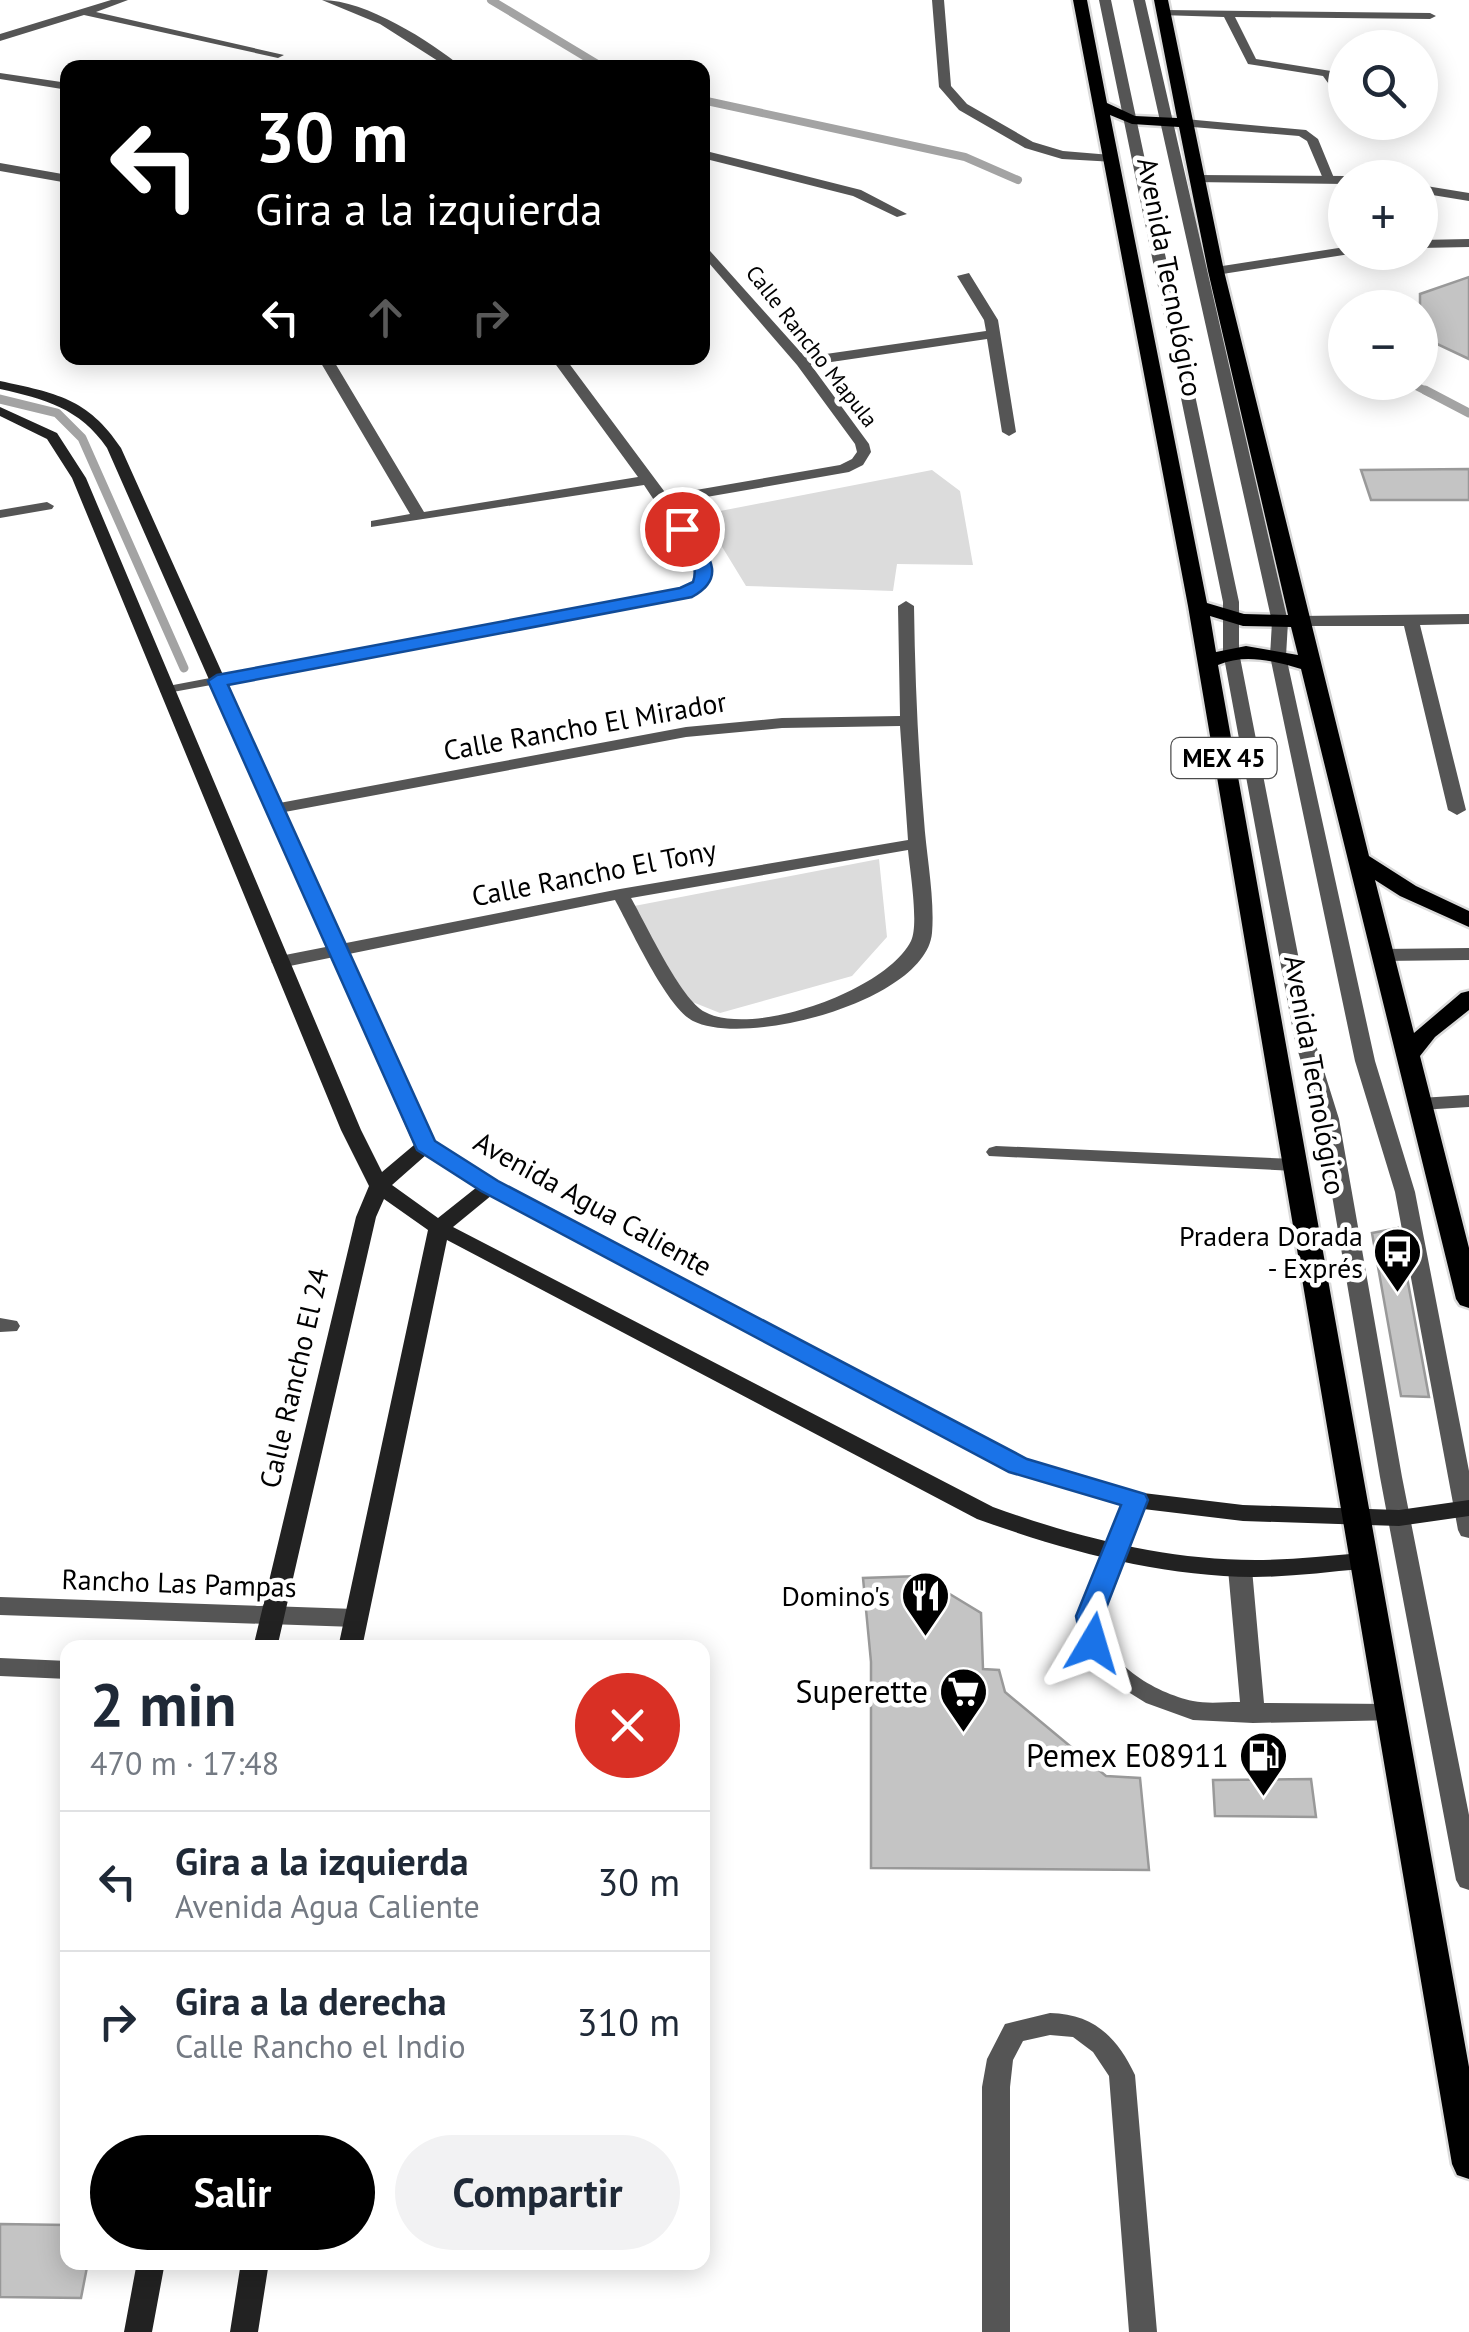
<!DOCTYPE html>
<html lang="es">
<meta charset="utf-8">
<style>
body{margin:0;font-family:"PT Sans",sans-serif;background:#f2f2f3;color:#1f2937;height:100vh;display:flex;flex-direction:column;font-size:38px;white-space:nowrap}
*{box-sizing:border-box;margin:0}
p{font-size:32px;color:#747a83}
.icon{flex:none;width:55px;height:55px;fill:none;stroke:currentColor;stroke-width:2;stroke-linecap:round;stroke-linejoin:round}
.map{position:relative;flex:1;overflow:hidden}
.details{position:absolute;left:60px;top:1640px;width:650px;height:630px;display:flex;flex-direction:column;background:#fff;border-radius:20px;box-shadow:0 5px 25px #0003}
.details>*{flex:none}
.guide{position:absolute;left:60px;top:60px;width:650px;height:305px;border-radius:20px;box-shadow:0 5px 25px #0003;background:#000;color:#fff;overflow:hidden}
.buttons{position:absolute;left:1328px;top:30px;display:grid;gap:20px}
.buttons a{display:grid;place-items:center;width:110px;height:110px;border-radius:50%;background:#fff;box-shadow:0 5px 25px #0003;font-size:50px}
.pin{position:absolute;display:grid;place-items:center;width:85px;height:85px;color:#fff;margin:-42px;border:5px solid #fff;border-radius:50%;box-shadow:0 2px 10px #0007}
.me{position:absolute;width:110px;margin:-55px;rotate:7deg;stroke-linejoin:round;filter:drop-shadow(0 0 8px #0008)}
.turn{display:flex;align-items:center;gap:35px;height:210px;padding:0 30px;font-size:45px}
.turn .icon{width:130px;height:130px;stroke-width:2.5}
.turn b{display:block;font-size:70px;line-height:85px}
.lanes{display:flex;align-items:center;height:95px;padding:0 30px;background:#0003;justify-content:center;gap:50px;direction:ltr}
.lanes .off{opacity:.35}
.round{display:grid;place-items:center;flex:none;width:105px;height:105px;border-radius:52px;background:#f2f2f3}
.head{display:flex;align-items:center;justify-content:space-between;height:170px;padding:0 30px}
h1{font-size:60px;font-weight:800;line-height:75px}
.primary-button{display:flex;gap:20px;margin-top:auto;padding:20px 30px}
.primary-button a{flex:1;height:115px;border-radius:60px;background:#000;color:#fff;font-size:40px;font-weight:800;line-height:115px;text-align:center}
.primary-button a+a{background:#f2f2f3;color:#1f2937}
ul{padding:0;list-style:none}
li{display:flex;align-items:center;gap:30px;height:140px;padding:0 30px;border-top:2px solid #e0e1e3}
li div{flex:1}
li b{display:block;font-size:38px}
li em{font-style:normal}
.map>svg:first-child{display:block}
</style>
<div class="map">
<svg width="1469" height="2332" viewBox="0 0 1469 2332">
<rect width="100%" height="100%" fill="#fff"/>
<!-- green -->
<path fill="#dcdcdc" d="M932 470 960 491 973 565 897 564 893 591 746 586 710 527 715 512Z
M879 859 887 937 852 976 720 1013 690 1001 629 907Z"/>
<g fill="none" stroke-linecap="round" stroke-linejoin="round">
<!-- stream-far1 -->
<path stroke="#a3a3a3" stroke-width="8" d="M491 0 604 68
M702 100 965 157 1018 180
M1334 345 1345 350
M1408 382 1430 393"/>
<!-- stream -->
<path stroke="#a3a3a3" stroke-width="9" d="M1425 390 1469 413
M0 399 57 413 82 438 184 668"/>
</g>
<!-- building -->
<path fill="#c4c4c4" stroke="#999" stroke-width="2.5" d="M1469 277V359L1420 336V294Z
M1469 469V500H1371L1361 470Z
M1398 1228 1429 1397 1401 1396 1372 1233Z
M920 1576 981 1613 983 1669 999 1670 1005 1692 1106 1776 1140 1778 1149 1870 871 1868V1662L863 1578Z
M1311 1779 1316 1817 1215 1816 1213 1780Z
M0 2224 68 2225V2262H88L81 2298 0 2297Z"/>
<g fill="none" stroke-linecap="round" stroke-linejoin="round">
<defs>
<path id="primary" d="M1073 0H1087L1107 103 1135 116 1177 118 1154 0H1168L1224 271 1369 856 1416 886 1469 911V927L1400 896 1375 880 1414 1033 1461 993 1469 991V1010L1435 1037 1420 1056 1469 1248V1308L1460 1305 1456 1299 1301 669C1274 661 1245 653 1218 665L1469 2067V2179L1457 2175 1452 2164 1188 606ZM1110 115 1132 124 1179 127 1208 271 1288 615 1244 614 1207 603ZM1210 616 1243 626 1291 627 1298 655 1246 646 1216 652Z"/>
</defs>
<!-- primary casing -->
<use href="#primary" stroke="#dbdbdb" stroke-width="5"/>
<!-- lane -->
<path fill="#555" fill-rule="evenodd" d="M932 0H944L951 86 967 104 1033 142 1063 151 1111 155 1115 156V162L1062 159 1025 148 959 110 939 87Z
M1099 0H1111L1239 602V652L1315 1042 1339 1119 1402 1477 1469 1815V1890L1460 1887 1456 1880 1380 1477 1319 1119 1295 1042 1223 652V602Z
M1133 0H1145L1288 622 1286 656 1375 1061 1415 1192 1469 1471V1538L1461 1536 1458 1530 1395 1192 1355 1061 1270 656 1272 622Z
M1164 10 1430 13 1436 16 1430 19 1235 17 1256 59 1331 71 1345 90V102L1341 101 1323 76 1248 64 1224 17 1160 15 1158 13Z
M1185 119 1306 130 1318 139 1334 178 1324 181 1307 141 1299 136 1181 126 1179 123Z
M1469 239V247L1420 248V240Z
M1345 247V252L1350 254 1216 275 1209 271 1216 267Z
M1469 614V624L1420 625 1466 810 1457 815 1448 810 1404 626H1300L1292 621 1300 616Z
M1469 1095V1107L1420 1110 1410 1104 1420 1098Z
M996 1146 1295 1159 1305 1165 1295 1171 989 1156 986 1152 989 1148Z
M1135 1492 1143 1494 1146 1500C1137 1524 1102 1597 1101 1617 1099 1661 1155 1693 1193 1701 1207 1704 1225 1702 1240 1702L1228 1569 1232 1563H1248L1252 1569 1264 1703 1389 1704 1398 1706 1401 1713 1398 1720 1253 1723 1193 1720 1146 1703 1109 1680 1081 1643 1077 1615 1124 1500 1127 1494Z
M1050 2013C1094 2014 1117 2037 1135 2075L1157 2332H1129L1109 2076 1093 2052 1073 2037 1050 2035 1023 2041 1013 2060 1010 2087V2332H982V2087L987 2059 1005 2024Z"/>
<!-- street -->
<path fill="#555" fill-rule="evenodd" d="M111 0H128L96 12 284 55 278 58 84 15 0 41V34Z
M322 0C366 0 430 41 463 68H449L380 24Z
M0 73 68 83V90L0 79Z
M702 150 861 190 907 214 897 217 853 196 702 158Z
M0 163 68 175V183L0 171Z
M1196 175 1345 176 1349 178H1345V184L1192 182 1190 179Z
M1420 185 1469 193V201L1420 193Z
M702 242 805 357 986 331 984 320 957 276 969 273 998 320 1016 432 1009 436 1002 432 987 339 811 365 869 444 871 452 863 465 849 472 672 503 709 559 713 573 706 588 685 598 162 694 160 691 168 686 681 589 694 582 697 573 693 559 644 485 371 527V521L410 514 318 358H332L424 512 638 477 551 358H565L667 495 840 465 852 459 857 452 855 444 797 365 702 255Z
M47 502 54 506 52 509 0 518V510Z
M906 601 914 606C915 678 918 748 924 820 926 853 935 898 932 933 926 1001 746 1048 693 1021 667 1008 631 929 615 900L280 968 271 962 280 956 620 889 908 840 900 726 782 728 686 737 274 814 265 809 274 804 686 727 782 718 900 716 898 606ZM908 850C910 871 919 925 911 941 887 990 753 1038 705 1012 681 1000 646 924 631 898Z
M1469 948V960L1382 961 1373 955 1382 949Z
M0 1318 17 1321 20 1326 17 1331 0 1332Z
M0 1597 355 1609 363 1612 367 1618 363 1624 355 1627 0 1615Z
M0 1658 68 1661V1679L0 1676Z"/>
<!-- secondary -->
<path fill="#222" fill-rule="evenodd" d="M0 381C55 393 88 398 121 448L433 1142 497 1181 1026 1459 1079 1477 1135 1492 1243 1505 1399 1510 1469 1500V1516L1399 1526 1243 1521 1135 1508 1010 1471 492 1195 453 1227 993 1507C1077 1537 1165 1560 1255 1560 1291 1560 1326 1556 1362 1553L1370 1555 1374 1561 1370 1567 1362 1569C1326 1572 1290 1577 1254 1577 1159 1576 1066 1551 977 1519L447 1240 362 1648H338L428 1230 384 1199 376 1217 277 1648H253L356 1217 369 1186 341 1130 72 478 47 439 0 416V407L57 433 86 478 361 1130 382 1172 414 1145 107 448C80 408 44 399 0 389ZM426 1155 477 1187 438 1218 392 1185Z
M137 2262H165L152 2332H124Z
M241 2262H269L258 2332H230Z"/>
<!-- primary -->
<use href="#primary" fill="#000" fill-rule="evenodd"/>
</g>
<!-- route -->
<path fill="#1a73e8" stroke="#114b97" stroke-width="2.5" d="M682 524 688 526C706 553 730 576 692 597L228 685 435 1141 498 1181 1027 1459 1145 1494 1148 1500 1103 1616 1106 1643 1102 1650H1083L1076 1616 1121 1505 1009 1472 481 1191 417 1150 208 681 217 675 680 588 693 582C700 562 684 545 673 529Z"/>
<!-- icons -->
<defs>
<symbol id="bus-pin" viewBox="-11 -11 22 30"><path d="M0 17L-7.5 6A9.5 9.5 0 1 1 7.5 6Z" fill="#000" stroke="#fff"/><path d="M-5-6H5V4H4V6H2V4H-2V6H-4V4H-5ZM-3.5-4V0h7V-4ZM-3.5 1.2v1.5H-2V1.2ZM2 1.2v1.5H3.5V1.2Z" fill="#fff"/></symbol>
<symbol id="restaurant-pin" viewBox="-11 -11 22 30"><path d="M0 17L-7.5 6A9.5 9.5 0 1 1 7.5 6Z" fill="#000" stroke="#fff"/><path d="M-5-6h1v4h1v-4h1v4h1v-4h1v5L-1.5 .5V6h-2V.5L-5-1ZM5-6V6H3V1.5H1.5Q1.5-4 5-6Z" fill="#fff"/></symbol>
<symbol id="supermarket-pin" viewBox="-11 -11 22 30"><path d="M0 17L-7.5 6A9.5 9.5 0 1 1 7.5 6Z" fill="#000" stroke="#fff"/><path d="M-6-5.5h2.5l.6 2H6L4.5 2H-2.5L-4.4-4H-6ZM-1.5 3.2a1.3 1.3 0 1 0 .1 0ZM3 3.2a1.3 1.3 0 1 0 .1 0Z" fill="#fff"/></symbol>
<symbol id="fuel-pin" viewBox="-11 -11 22 30"><path d="M0 17L-7.5 6A9.5 9.5 0 1 1 7.5 6Z" fill="#000" stroke="#fff"/><path d="M-5.5-6h7V0h2V4h1.3V-2.5L3-4.5l.8-.8L6-3V5H2.5V1h-1V6h-7ZM-4.2-4.7v3.2H.2V-4.7Z" fill="#fff"/></symbol>
</defs>
<g fill-rule="evenodd">
<use href="#bus-pin" x="1370" y="1224" width="55" height="75"/>
<use href="#restaurant-pin" x="898" y="1568" width="55" height="75"/>
<use href="#supermarket-pin" x="936" y="1664" width="55" height="75"/>
<use href="#fuel-pin" x="1236" y="1728" width="55" height="75"/>
</g>
<g text-anchor="middle" stroke-width="9" stroke-linejoin="round" paint-order="stroke">
<!-- far-street labels -->
<g font-size="22" fill="#000" stroke="#fff">
<text transform="translate(812 346) rotate(52)" y="8">Calle Rancho Mapula</text>
</g>
<!-- shield labels -->
<rect fill="#fff" stroke="#4c4c4c" stroke-width="2.5" x="1171.5" y="738" width="105" height="40" rx="8"/>
<g font-size="25" font-weight="bold" fill="#000">
<text x="1224" y="767">MEX 45</text>
</g>
<!-- street labels -->
<g font-size="28" fill="#000" stroke="#fff">
<text transform="translate(1170 277) rotate(79)" y="10">Avenida Tecnológico</text>
<text transform="translate(585 726) rotate(-10)" y="10">Calle Rancho El Mirador</text>
<text transform="translate(594 873) rotate(-11)" y="10">Calle Rancho El Tony</text>
<text transform="translate(1315 1075) rotate(80)" y="10">Avenida Tecnológico</text>
<text transform="translate(593 1204) rotate(29)" y="10">Avenida Agua Caliente</text>
<text transform="translate(294 1378) rotate(-77)" y="10">Calle Rancho El 24</text>
<text transform="translate(179 1583) rotate(2)" y="10">Rancho Las Pampas</text>
</g>
<!-- poi labels -->
<g font-size="28" fill="#000" stroke="#fff" text-anchor="end">
<text x="1363" y="1246">Pradera Dorada<tspan x="1363" dy="32">- Exprés</tspan></text>
<text x="890" y="1606">Domino's</text>
</g>
<!-- near-poi labels -->
<g font-size="32" fill="#000" stroke="#fff" text-anchor="end">
<text x="928" y="1703">Superette</text>
<text x="1229" y="1767">Pemex E08911</text>
</g>
</g>
</svg>
<div class="buttons">
<a><svg class="icon" aria-label="search" viewBox="0 0 24 24"><circle cx="10" cy="10" r="6"/><path d="M15 15l6 6"/></svg></a>
<a>+</a>
<a>−</a>
</div>
<div class="pin" style="left:682px;top:529px;background:#d93025"><svg class="icon" aria-label="arrive" viewBox="0 0 24 24"><path d="M6 21V4h12l-3 4 3 4H6"/></svg></div>
<svg class="me" style="left:1093px;top:1643px" viewBox="-20 -20 40 40"><path d="M0-17L14 15 0 8-14 15z" fill="#1a73e8" stroke="#fff" stroke-width="4"/></svg>
<div class="guide">
<div class="turn"><svg class="icon" aria-label="left" viewBox="0 0 24 24"><path d="M17 20v-9H6M10 6l-5 5 5 5"/></svg><div><b>30 m</b>Gira a la izquierda</div></div>
<div class="lanes"><svg class="icon" aria-label="left" viewBox="0 0 24 24"><path d="M17 20v-9H6M10 6l-5 5 5 5"/></svg><svg class="icon off" aria-label="ahead" viewBox="0 0 24 24"><path d="M12 20V5M6 11l6-6 6 6"/></svg><svg class="icon off" aria-label="right" viewBox="0 0 24 24"><path d="M7 20v-9h11M14 6l5 5-5 5"/></svg></div>
</div>
<section class="details">
<div class="head"><div><h1>2 min</h1><p>470 m · 17:48</p></div><a class="round" style="background:#d93025;color:#fff"><svg class="icon" aria-label="close" viewBox="0 0 24 24"><path d="M6 6l12 12M18 6L6 18"/></svg></a></div>
<ul>
<li><svg class="icon" aria-label="left" viewBox="0 0 24 24"><path d="M17 20v-9H6M10 6l-5 5 5 5"/></svg><div><b>Gira a la izquierda</b><p>Avenida Agua Caliente</p></div><em>30 m</em></li>
<li><svg class="icon" aria-label="right" viewBox="0 0 24 24"><path d="M7 20v-9h11M14 6l5 5-5 5"/></svg><div><b>Gira a la derecha</b><p>Calle Rancho el Indio</p></div><em>310 m</em></li>
</ul>
<div class="primary-button"><a>Salir</a><a>Compartir</a></div>
</section>
</div>
